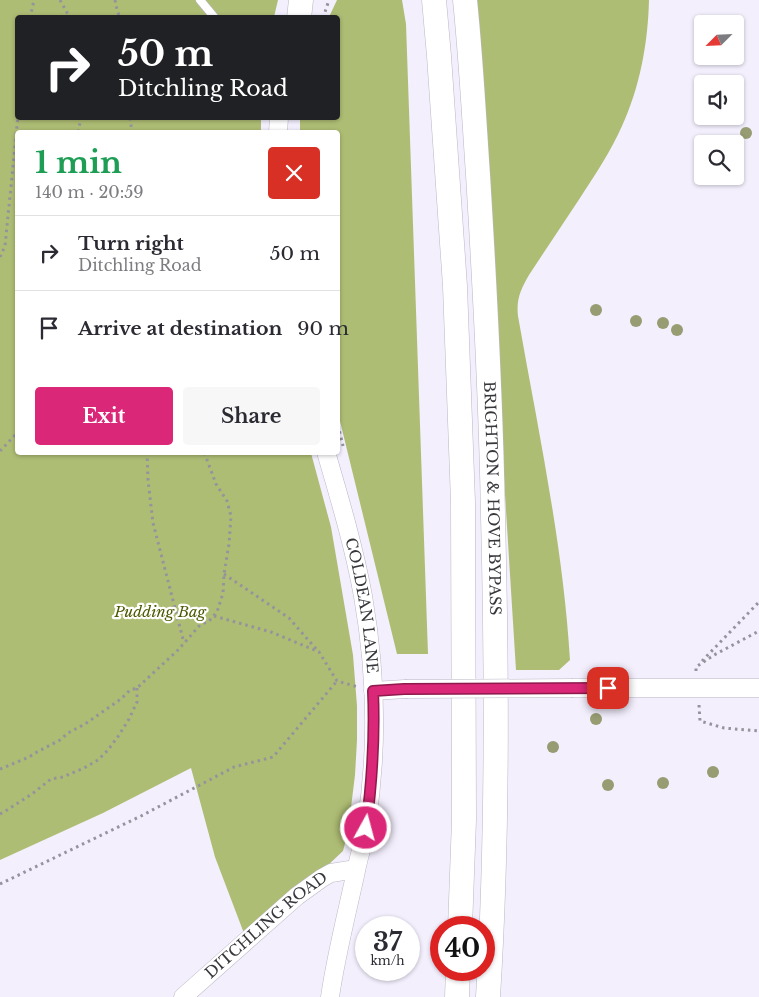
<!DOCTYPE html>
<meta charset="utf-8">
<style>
body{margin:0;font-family:"Libre Baskerville",serif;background:#f7f7f7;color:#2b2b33;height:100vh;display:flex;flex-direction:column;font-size:19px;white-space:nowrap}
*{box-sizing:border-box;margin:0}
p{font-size:16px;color:#7c7c81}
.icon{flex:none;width:28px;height:28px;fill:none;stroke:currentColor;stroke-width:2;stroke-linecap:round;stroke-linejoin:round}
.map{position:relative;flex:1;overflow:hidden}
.panel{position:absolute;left:15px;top:130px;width:325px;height:325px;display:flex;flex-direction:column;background:#fff;border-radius:5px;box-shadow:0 1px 4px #0004}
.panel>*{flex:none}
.hud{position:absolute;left:15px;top:15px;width:325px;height:105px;border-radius:5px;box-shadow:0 1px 4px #0004;background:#202124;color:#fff;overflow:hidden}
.needle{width:32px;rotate:246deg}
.tools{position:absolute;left:694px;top:15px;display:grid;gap:10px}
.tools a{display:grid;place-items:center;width:50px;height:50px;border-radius:5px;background:#fff;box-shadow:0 1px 4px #0004;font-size:25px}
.speed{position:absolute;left:355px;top:916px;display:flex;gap:10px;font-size:25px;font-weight:700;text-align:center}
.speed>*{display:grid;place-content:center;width:65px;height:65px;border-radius:50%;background:#fff;box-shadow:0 1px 4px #0004;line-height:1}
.speed small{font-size:12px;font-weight:400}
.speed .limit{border:8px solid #d22;background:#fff;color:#111}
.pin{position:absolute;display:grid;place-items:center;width:42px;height:42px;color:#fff;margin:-21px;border-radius:10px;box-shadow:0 2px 8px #0006}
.me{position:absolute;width:55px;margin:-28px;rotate:7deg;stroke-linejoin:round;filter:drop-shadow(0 0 4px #0008)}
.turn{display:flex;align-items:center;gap:18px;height:105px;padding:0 20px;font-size:22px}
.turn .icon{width:65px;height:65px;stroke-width:2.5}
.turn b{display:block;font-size:35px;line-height:42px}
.round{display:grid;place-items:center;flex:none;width:52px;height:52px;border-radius:5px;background:#f7f7f7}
.head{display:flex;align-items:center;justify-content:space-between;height:85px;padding:0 20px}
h1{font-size:30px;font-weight:700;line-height:38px;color:#1e9e55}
.primary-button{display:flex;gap:10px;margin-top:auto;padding:10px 20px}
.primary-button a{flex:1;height:58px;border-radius:5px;background:#db2777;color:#fff;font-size:20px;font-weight:700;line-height:58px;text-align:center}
.primary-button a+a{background:#f7f7f7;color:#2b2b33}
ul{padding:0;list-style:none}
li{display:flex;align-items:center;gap:15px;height:75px;padding:0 20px;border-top:1px solid #e1e1e2}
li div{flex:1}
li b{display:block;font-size:19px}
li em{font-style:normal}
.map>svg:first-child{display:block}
</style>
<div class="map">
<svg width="759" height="997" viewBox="0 0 759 997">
<rect width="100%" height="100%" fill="#f3effd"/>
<!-- forest -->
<path fill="#aebd74" d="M0 0H278L274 17 18 18V118H261V132H18V452L311 453 331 527 353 655 357 706V740L355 775 348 832 343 851 308 884 245 936 215 857 191 768 103 813 0 860Z
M337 0H402L406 24 428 654H397L338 413V132H300V118H338V18L329 17Z
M474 0H649C648 43 640 87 622 126 611 151 595 175 580 198 563 224 546 249 529 275 521 289 516 299 518 316 538 430 563 544 570 660L559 670H516Z"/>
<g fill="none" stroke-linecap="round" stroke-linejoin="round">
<defs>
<path id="service" d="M200 0 215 18"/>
<g id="tertiary">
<path d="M278 132 279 118"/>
<path id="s1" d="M326 452C340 500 354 547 363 596 376 671 378 751 366 826 364 841 359 856 356 871 347 913 336 955 330 997"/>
<path d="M573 688H759"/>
<path d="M373 691 405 689"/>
<path id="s2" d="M183 997 297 896 322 878 331 873 356 869"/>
</g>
<g id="trunk">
<path d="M434 0 439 56 455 286 463 502 464 820 460 928"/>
<path id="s3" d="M465 0C471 58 474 117 478 175 485 289 491 402 493 516 497 676 498 837 488 997"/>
<path d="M299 18 301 0"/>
<path d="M457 997 458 970"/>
</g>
</defs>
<!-- service casing -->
<use href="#service" stroke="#bbb6c4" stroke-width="9"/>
<!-- tertiary casing -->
<use href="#tertiary" stroke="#bbb6c4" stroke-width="19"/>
<!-- trunk casing -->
<use href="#trunk" stroke="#bbb6c4" stroke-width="25"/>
<!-- path -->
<path stroke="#95939c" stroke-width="3" stroke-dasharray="2.5 4" stroke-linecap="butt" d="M60 0 70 18
M115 0 117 10 120 18
M30 18 34 0
M323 18 329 0
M130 118 132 132
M78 132 81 118
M0 257 5 246 18 116
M338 425 343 446
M0 451 18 432
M147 452 148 480 153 523 184 643
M224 574 289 618 317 650
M214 616 271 632 319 652 337 681 358 687
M702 661 759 602
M696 671V667L714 655 759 631
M699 705 700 721 724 728 759 731
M0 769 29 757 37 752 60 740 68 733 85 724 121 699 130 690 137 688 178 650 200 625 209 621 217 612 223 593 224 574 229 544 231 516 227 501 216 484 204 452
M0 814 7 810 32 794 51 779 63 777 84 768 98 760 108 750 119 735 129 719 137 702V688
M0 884 141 816 234 767 273 757 337 681"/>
<!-- service -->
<use href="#service" stroke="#fff" stroke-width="8"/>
<!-- tertiary -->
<use href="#tertiary" stroke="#fff" stroke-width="18"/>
<!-- trunk -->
<use href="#trunk" stroke="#fff" stroke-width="24"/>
<defs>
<path id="tertiary-bridge" d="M405 689 573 688"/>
</defs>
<!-- tertiary-bridge casing -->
<use href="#tertiary-bridge" stroke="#bbb6c4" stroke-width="19" stroke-linecap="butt"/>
<!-- tertiary-bridge -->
<use href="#tertiary-bridge" stroke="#fff" stroke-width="18"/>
</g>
<!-- trees -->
<g fill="#979c72">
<circle cx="746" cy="133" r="6"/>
<circle cx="596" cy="310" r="6"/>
<circle cx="636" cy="321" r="6"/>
<circle cx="663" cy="323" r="6"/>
<circle cx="677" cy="330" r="6"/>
<circle cx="596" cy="719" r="6"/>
<circle cx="553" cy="747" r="6"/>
<circle cx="713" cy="772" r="6"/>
<circle cx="663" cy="783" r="6"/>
<circle cx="608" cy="785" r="6"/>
</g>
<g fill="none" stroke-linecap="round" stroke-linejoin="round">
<defs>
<path id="route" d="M366 828C372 782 375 737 373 691L404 689 608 688"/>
</defs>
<!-- route casing -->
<use href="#route" stroke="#8e194d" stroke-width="12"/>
<!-- route -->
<use href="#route" stroke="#db2777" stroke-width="9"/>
</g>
<g text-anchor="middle" stroke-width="4.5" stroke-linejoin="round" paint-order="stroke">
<!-- street labels -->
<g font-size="15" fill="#38373c" stroke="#fff">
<text dy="5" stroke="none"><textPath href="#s3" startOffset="499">BRIGHTON &amp; HOVE BYPASS</textPath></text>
<text dy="5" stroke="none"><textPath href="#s1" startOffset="158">COLDEAN LANE</textPath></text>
<text dy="5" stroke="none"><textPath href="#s2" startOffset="110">DITCHLING ROAD</textPath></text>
</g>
<!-- park labels -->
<g font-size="15" font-style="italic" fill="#4c5900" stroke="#fff">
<text x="160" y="617">Pudding Bag</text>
</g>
</g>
</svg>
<div class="tools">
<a><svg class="needle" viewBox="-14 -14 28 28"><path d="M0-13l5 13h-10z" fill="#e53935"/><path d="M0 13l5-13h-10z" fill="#7c7c81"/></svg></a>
<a><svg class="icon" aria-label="sound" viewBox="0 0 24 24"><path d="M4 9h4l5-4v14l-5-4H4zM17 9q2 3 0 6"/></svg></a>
<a><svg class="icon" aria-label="search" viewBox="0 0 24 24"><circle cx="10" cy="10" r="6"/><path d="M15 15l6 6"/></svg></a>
</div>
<div class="speed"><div>37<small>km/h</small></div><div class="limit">40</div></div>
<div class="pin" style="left:608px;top:688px;background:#d93025"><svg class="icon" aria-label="arrive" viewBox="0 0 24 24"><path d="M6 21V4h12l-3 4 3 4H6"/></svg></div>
<svg class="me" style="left:366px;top:828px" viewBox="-20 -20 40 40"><circle r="17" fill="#db2777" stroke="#fff" stroke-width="3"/><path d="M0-11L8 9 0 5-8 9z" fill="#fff"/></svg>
<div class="hud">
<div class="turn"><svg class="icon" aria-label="right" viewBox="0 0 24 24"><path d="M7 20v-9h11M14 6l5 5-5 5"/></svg><div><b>50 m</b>Ditchling Road</div></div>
</div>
<section class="panel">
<div class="head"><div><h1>1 min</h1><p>140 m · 20:59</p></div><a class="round" style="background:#d93025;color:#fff"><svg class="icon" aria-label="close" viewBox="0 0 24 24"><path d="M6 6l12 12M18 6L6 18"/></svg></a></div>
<ul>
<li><svg class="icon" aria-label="right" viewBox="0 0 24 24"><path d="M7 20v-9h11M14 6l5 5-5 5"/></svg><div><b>Turn right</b><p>Ditchling Road</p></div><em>50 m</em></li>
<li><svg class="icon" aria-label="arrive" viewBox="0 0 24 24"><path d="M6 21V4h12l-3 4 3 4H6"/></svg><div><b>Arrive at destination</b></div><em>90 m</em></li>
</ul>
<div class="primary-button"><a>Exit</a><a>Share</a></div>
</section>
</div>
